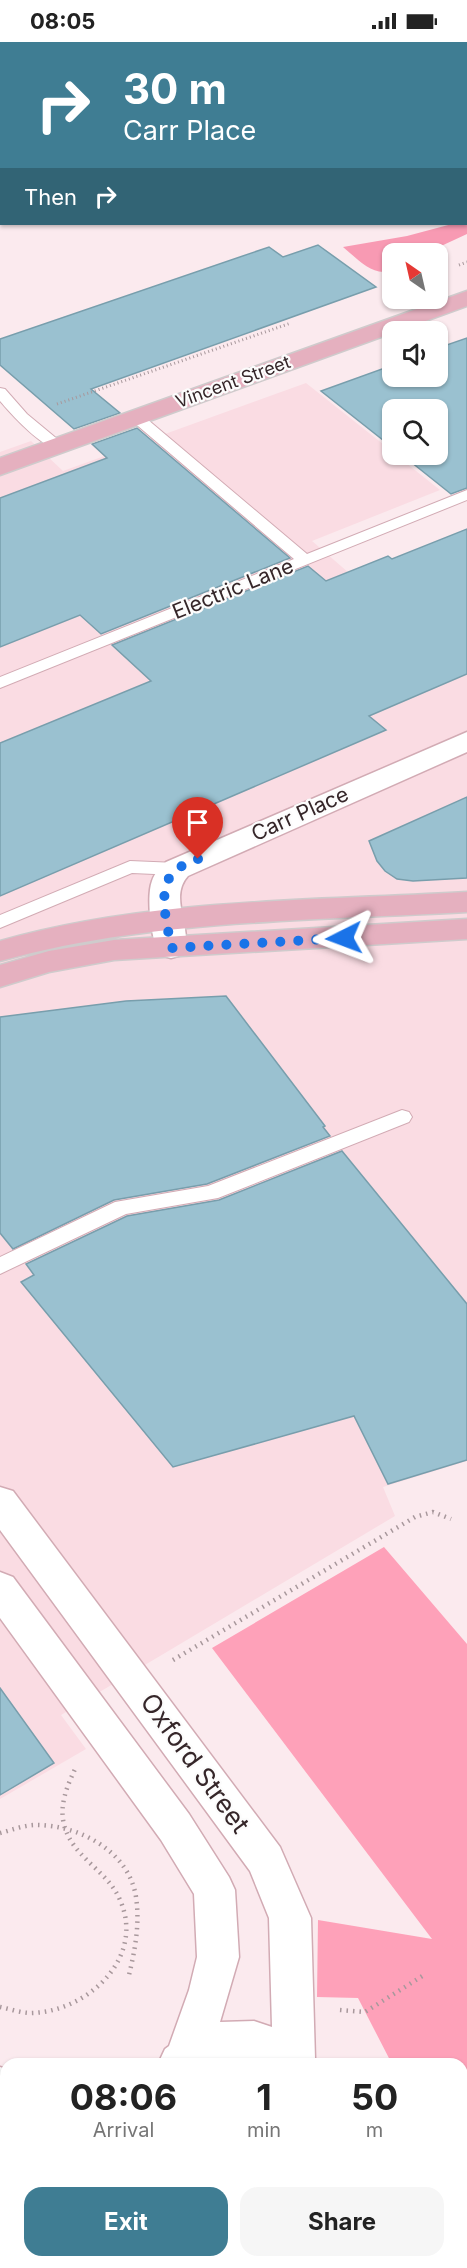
<!DOCTYPE html>
<style>
body{margin:0;font-family:Inter,sans-serif;background:#f6f6f6;color:#222;height:100vh;display:flex;flex-direction:column;font-size:22px;white-space:nowrap}
*{box-sizing:border-box;margin:0}
p{font-size:20px;color:#767676}
.icon{flex:none;width:33px;height:33px;fill:none;stroke:currentColor;stroke-width:2;stroke-linecap:round;stroke-linejoin:round}
.map{position:relative;flex:1;overflow:hidden}
.panel{position:absolute;left:0px;top:2016px;width:468px;height:210px;display:flex;flex-direction:column;background:#fff;border-radius:18px 18px 0 0;box-shadow:0 2px 4px #0004}
.panel>*{flex:none}
.banner{position:absolute;left:0px;top:0px;width:468px;height:183px;box-shadow:0 2px 4px #0004;background:#3f7d93;color:#fff;overflow:hidden}
.needle{width:39px;rotate:326deg}
.buttons{position:absolute;left:382px;top:201px;display:grid;gap:12px}
.buttons a{display:grid;place-items:center;width:66px;height:66px;border-radius:12px;background:#fff;box-shadow:0 2px 4px #0004;font-size:30px}
.pin{position:absolute;display:grid;place-items:center;width:51px;height:51px;color:#fff;margin:-62px -26px;border-radius:50% 50% 50% 0;rotate:-45deg;box-shadow:0 0 6px #0007}
.pin .icon{rotate:45deg}
.me{position:absolute;width:66px;margin:-33px;rotate:267deg;stroke-linejoin:round;filter:drop-shadow(0 0 4px #0008)}
.turn{display:flex;align-items:center;gap:21px;height:126px;padding:0 24px;font-size:27px}
.turn .icon{width:78px;height:78px;stroke-width:2.5}
.turn b{display:block;font-size:42px;line-height:51px}
.then{display:flex;align-items:center;height:57px;padding:0 24px;background:#0003;gap:12px;font-size:22px}
.eta{display:flex;justify-content:space-evenly;align-items:center;height:102px;text-align:center}
.eta b{font-size:36px;font-weight:700;line-height:42px}
.action{display:flex;gap:12px;margin-top:auto;padding:12px 24px}
.action a{flex:1;height:69px;border-radius:18px;background:#3f7d93;color:#fff;font-size:24px;font-weight:700;line-height:69px;text-align:center}
.action a+a{background:#f6f6f6;color:#222}
.status{display:flex;justify-content:space-between;align-items:center;height:42px;padding:0 30px;background:#fff;direction:ltr}
.status svg{height:16px;fill:currentColor}
.map>svg:first-child{display:block}
</style>
<div class="status"><b>08:05</b><svg viewBox="0 0 49 12"><path d="M0 12V9h3v3zM5 12V6h3v6zM10 12V3h3v9zM15 12V0h3v12zM26 1h20v11H26zM47 4h2v5h-2z"/></svg></div>
<div class="map">
<svg width="467" height="2226" viewBox="0 0 467 2226">
<rect width="100%" height="100%" fill="#fbeaee"/>
<!-- built -->
<path fill="#fadce3" d="M306 341 393 410V412L396 413 440 448 312 499 467 633V1419L383 1445 395 1474 61 1673 86 1707 0 1757V410L31 399 63 429Z"/>
<!-- green -->
<path fill="#fea1b9" d="M0 0H467V152L466 2H2L1 127Z
M384 1505 467 1602V2072L462 2071V2022H392L358 1956 317 1955 318 1878 432 1897 212 1606Z"/>
<!-- forest -->
<path fill="#f89ab3" d="M467 177V192L426 211 393 212V228C373 236 358 217 343 205L407 194 452 182H466Z"/>
<!-- building -->
<path fill="#9ac1d0" stroke="#789eac" stroke-width="1.5" d="M318 203 376 245 91 347 120 371 74 387 0 323V297L269 205 283 215Z
M467 296V446L451 452 401 412H438V368H393V406L321 349 393 323V334H438V306Z
M137 386 290 516 101 592 80 573 0 605V456L107 416 92 402Z
M467 487V632L369 674 386 688 0 854V701L151 639 112 603 308 524 326 539 388 514 392 517Z
M467 755V836L413 839 397 837 385 829 377 819 369 799Z
M226 954 325 1084 323 1085 330 1094 207 1142 114 1158 13 1207 0 1191V975L126 959Z
M342 1109 467 1262V1418L388 1442 354 1374 173 1425 21 1240 34 1233 26 1222 127 1174 219 1158Z
M0 1646 54 1721 0 1753Z"/>
<g fill="none" stroke-linecap="round" stroke-linejoin="round">
<defs>
<path id="lane" d="M0 346 5 347 27 372 62 401 64 404 62 407C46 411 11 372 0 359Z
M136 371 141 372 307 512 467 448V458L0 646V635L294 517 131 378 129 375Z
M130 819 177 821 183 823 186 827 183 831 177 833 132 831 0 886V873Z
M402 1068 409 1070 412 1075 409 1080 218 1156 126 1172 0 1232V1215L115 1160 208 1144Z"/>
<path id="street" d="M467 690V710L188 834C167 857 196 890 182 913L171 916 160 913C151 899 146 855 152 839 154 831 161 826 166 820Z"/>
<path id="secondary" d="M0 1445 13 1449 280 1805 311 1876 315 2017 318 2022H260L238 2018 216 2022H158L165 2007 169 2004 189 1948 197 1915 194 1852 161 1798 0 1576V1530L13 1535 189 1772 229 1835 235 1848 239 1915 220 1980 254 1979 272 1985 269 1876 250 1829 0 1488Z
M0 2025 6 2027V2070L0 2068Z
M462 2092 467 2093V2137L462 2136Z
M462 2154 467 2155V2199L462 2198Z"/>
<path id="primary" d="M467 249V264L0 433V416Z
M467 850V870C311 879 151 877 0 919V899C151 856 311 859 467 850Z
M467 877V897L114 918 49 930 0 945V923L49 909 114 898Z"/>
</defs>
<!-- lane casing -->
<use href="#lane" stroke="#d2abb4" stroke-width="2"/>
<!-- street casing -->
<use href="#street" stroke="#d2abb4" stroke-width="3"/>
<!-- secondary casing -->
<use href="#secondary" stroke="#d2abb4" stroke-width="3"/>
<!-- primary casing -->
<use href="#primary" stroke="#cfcbcc" stroke-width="3"/>
<!-- path-far1 -->
<path stroke="#a8989c" stroke-width="3" stroke-dasharray="1 3" stroke-linecap="butt" d="M459 223 467 220
M57 362 291 281"/>
<!-- path -->
<path stroke="#a8989c" stroke-width="4.5" stroke-dasharray="1.5 5" stroke-linecap="butt" d="M173 1618 415 1475 433 1470 451 1477
M0 1965C10 1967 21 1971 31 1971 87 1970 146 1916 120 1858 108 1829 75 1817 65 1786 58 1765 67 1744 76 1725
M340 1968 365 1970 424 1933
M0 2128 6 2130
M278 2220 299 2226"/>
<!-- lane -->
<use href="#lane" fill="#fff" fill-rule="evenodd"/>
<!-- street -->
<use href="#street" fill="#fff" fill-rule="evenodd"/>
<!-- secondary -->
<use href="#secondary" fill="#fff" fill-rule="evenodd"/>
<!-- primary -->
<use href="#primary" fill="#e5b0bf" fill-rule="evenodd"/>
<!-- path-bridge -->
<path stroke="#a8989c" stroke-width="4.5" stroke-dasharray="1.5 5" stroke-linecap="butt" d="M0 1791C12 1788 24 1783 36 1783 79 1783 129 1809 136 1855 140 1882 135 1908 129 1933"/>
</g>
<g fill="none" stroke-linecap="round" stroke-linejoin="round">
<!-- route -->
<path stroke="#1a73e8" stroke-width="10" stroke-dasharray="0 18" d="M198 817C191 820 182 823 176 828 155 845 168 882 171 906L344 896"/>
</g>
<g text-anchor="middle" stroke-width="4.5" stroke-linejoin="round" paint-order="stroke">
<!-- far-street labels -->
<g font-size="18" fill="#352629" stroke="#fcfcfc">
<text transform="translate(233 340) rotate(-20)" y="6">Vincent Street</text>
</g>
<!-- street labels -->
<g font-size="21" fill="#352629" stroke="#fcfcfc">
<text transform="translate(233 547) rotate(-22)" y="7">Electric Lane</text>
<text transform="translate(300 772) rotate(-24)" y="7">Carr Place</text>
</g>
<!-- near-street labels -->
<g font-size="26" fill="#352629" stroke="#fcfcfc">
<text transform="translate(195 1721) rotate(54)" y="9">Oxford Street</text>
</g>
</g>
</svg>
<div class="buttons">
<a><svg class="needle" viewBox="-14 -14 28 28"><path d="M0-13l5 13h-10z" fill="#e53935"/><path d="M0 13l5-13h-10z" fill="#767676"/></svg></a>
<a><svg class="icon" aria-label="sound" viewBox="0 0 24 24"><path d="M4 9h4l5-4v14l-5-4H4zM17 9q2 3 0 6"/></svg></a>
<a><svg class="icon" aria-label="search" viewBox="0 0 24 24"><circle cx="10" cy="10" r="6"/><path d="M15 15l6 6"/></svg></a>
</div>
<div class="pin" style="left:198px;top:817px;background:#d93025"><svg class="icon" aria-label="arrive" viewBox="0 0 24 24"><path d="M6 21V4h12l-3 4 3 4H6"/></svg></div>
<svg class="me" style="left:344px;top:896px" viewBox="-20 -20 40 40"><path d="M0-17L14 15 0 8-14 15z" fill="#1a73e8" stroke="#fff" stroke-width="4"/></svg>
<div class="banner">
<div class="turn"><svg class="icon" aria-label="right" viewBox="0 0 24 24"><path d="M7 20v-9h11M14 6l5 5-5 5"/></svg><div><b>30 m</b>Carr Place</div></div>
<div class="then">Then<svg class="icon" aria-label="right" viewBox="0 0 24 24"><path d="M7 20v-9h11M14 6l5 5-5 5"/></svg></div>
</div>
<section class="panel">
<div class="eta">
<div><b>08:06</b><p>Arrival</p></div>
<div><b>1</b><p>min</p></div>
<div><b>50</b><p>m</p></div>
</div>
<div class="action"><a>Exit</a><a>Share</a></div>
</section>
</div>
